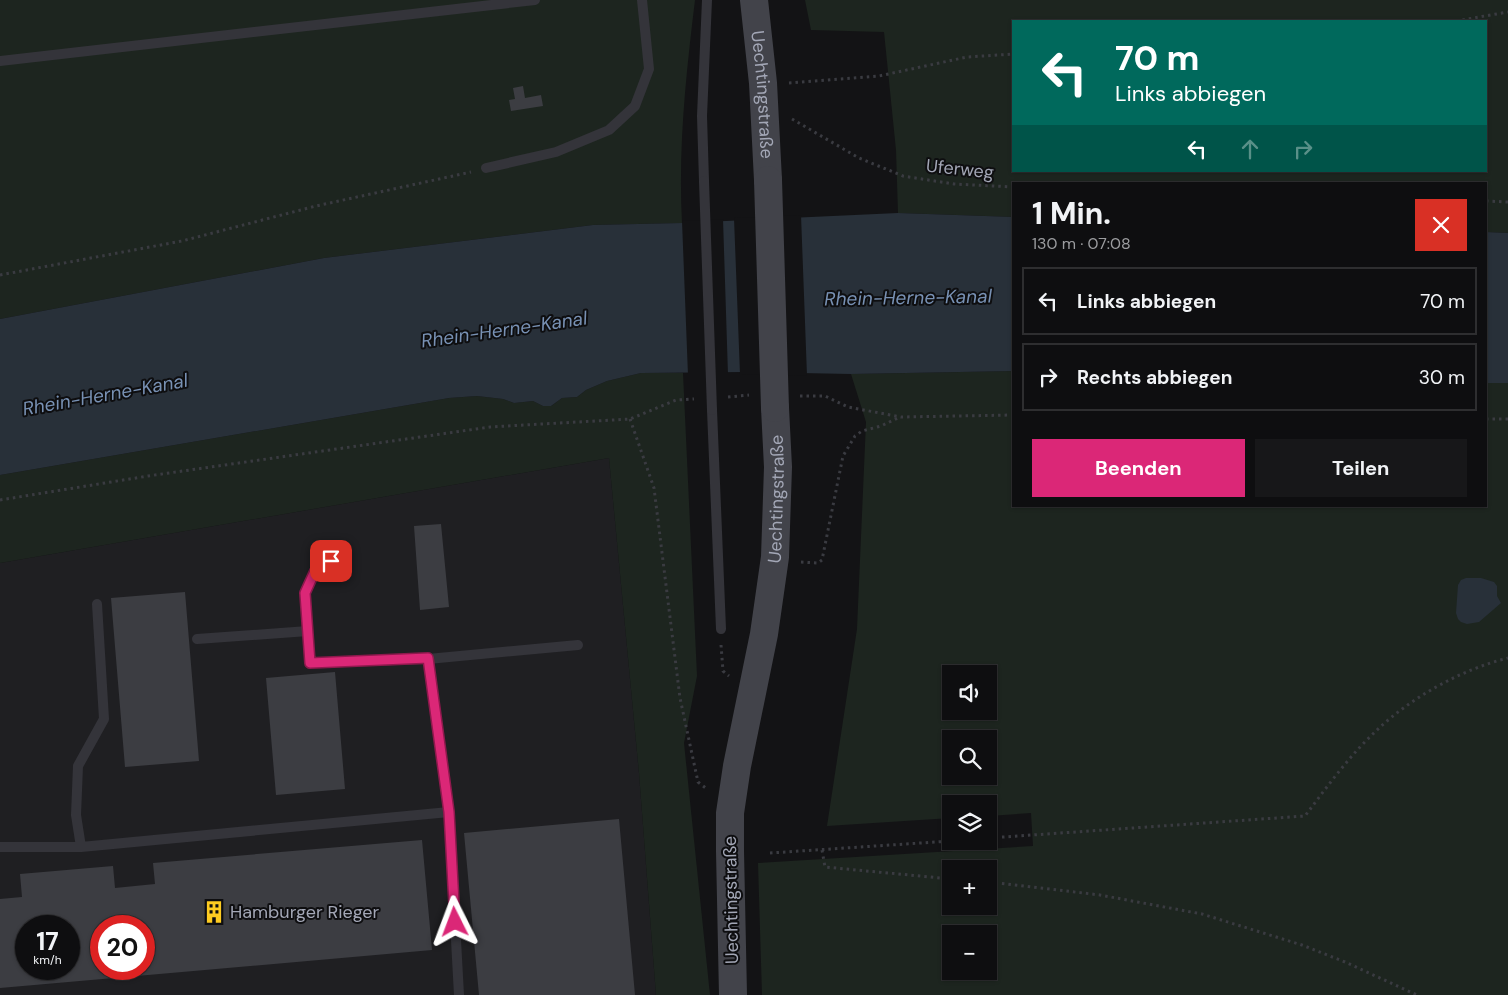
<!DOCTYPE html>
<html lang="de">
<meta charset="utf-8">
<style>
body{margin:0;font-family:"DM Sans",sans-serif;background:#171719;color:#f1f3f6;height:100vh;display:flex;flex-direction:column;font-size:19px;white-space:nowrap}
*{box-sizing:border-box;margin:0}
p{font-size:16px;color:#9b9c9f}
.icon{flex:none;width:28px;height:28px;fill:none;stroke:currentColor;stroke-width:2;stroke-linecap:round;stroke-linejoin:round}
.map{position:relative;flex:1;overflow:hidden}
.details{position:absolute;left:1012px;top:182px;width:475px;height:325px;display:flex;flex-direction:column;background:#0e0e10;border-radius:0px;box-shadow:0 1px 4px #0004,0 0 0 1px #2e2e30}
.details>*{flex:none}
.guide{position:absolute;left:1012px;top:20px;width:475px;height:152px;border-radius:0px;box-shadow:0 1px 4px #0004,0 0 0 1px #2e2e30;background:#00695c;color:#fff;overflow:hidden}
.tools{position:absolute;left:942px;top:665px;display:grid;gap:10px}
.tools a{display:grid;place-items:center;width:55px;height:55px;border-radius:0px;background:#0e0e10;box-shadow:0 1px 4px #0004,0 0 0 1px #2e2e30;font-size:25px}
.speed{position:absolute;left:15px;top:915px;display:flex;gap:10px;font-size:25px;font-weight:700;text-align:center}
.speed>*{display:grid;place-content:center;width:65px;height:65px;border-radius:50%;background:#0e0e10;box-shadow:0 1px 4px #0004,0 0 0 1px #2e2e30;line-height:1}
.speed small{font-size:12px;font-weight:400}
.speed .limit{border:8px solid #d22;background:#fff;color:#111}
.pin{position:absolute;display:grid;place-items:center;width:42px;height:42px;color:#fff;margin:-21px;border-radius:10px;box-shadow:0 2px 8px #0006}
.me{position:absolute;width:55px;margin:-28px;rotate:357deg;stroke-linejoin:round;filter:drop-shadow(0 0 4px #0008)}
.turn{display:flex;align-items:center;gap:18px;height:105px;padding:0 20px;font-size:22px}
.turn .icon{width:65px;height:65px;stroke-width:2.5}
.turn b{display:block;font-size:35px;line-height:42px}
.lanes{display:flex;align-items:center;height:48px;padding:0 20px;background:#0003;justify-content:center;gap:25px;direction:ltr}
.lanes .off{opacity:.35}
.round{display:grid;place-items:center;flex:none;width:52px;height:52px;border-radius:0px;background:#171719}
.headline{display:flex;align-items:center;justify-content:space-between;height:85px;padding:0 20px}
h1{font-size:30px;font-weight:700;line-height:38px}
.cta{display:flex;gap:10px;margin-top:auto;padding:10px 20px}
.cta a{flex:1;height:58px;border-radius:0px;background:#db2777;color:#fff;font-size:20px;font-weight:700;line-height:58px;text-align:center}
.cta a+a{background:#171719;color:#f1f3f6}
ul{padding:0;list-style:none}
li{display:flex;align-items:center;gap:15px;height:68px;margin:0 10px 8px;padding:0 10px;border:2px solid #2e2e30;border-radius:0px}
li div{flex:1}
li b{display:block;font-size:19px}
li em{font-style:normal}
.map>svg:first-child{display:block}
</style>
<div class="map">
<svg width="1508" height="995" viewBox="0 0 1508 995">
<rect width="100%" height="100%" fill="#131315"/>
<!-- built -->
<path fill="#1f1f22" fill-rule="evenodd" d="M609 458 639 773 656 995H0V563ZM26 926H69V969H26ZM101 926H144V969H101Z"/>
<!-- green -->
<path fill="#1d251f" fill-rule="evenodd" d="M0 0H695C686 74 678 148 682 223L593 225 324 258 0 319Z
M805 0H1508V233L1486 232V184H1014V217L898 213 896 150 884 32 811 30ZM1014 21H1486V171H1014Z
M1014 371V506H1486V383H1508V995H762L758 863 1033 846 1031 813 989 816V804H951V818L827 826 857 629 866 422 851 374ZM951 674H989V711H951ZM951 739H989V776H951ZM951 869H989V906H951ZM951 934H989V971H951Z
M641 373H683L697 676 684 743 710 995H656L639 773 609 458 0 563V475L449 398 477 396 503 399 514 403 533 401 543 406H551L562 398 577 397 586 390 607 381Z"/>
<!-- water -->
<path fill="#283039" d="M898 213 1014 217V371L851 374 743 372 641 373 607 381 586 390 577 397 562 398 551 406H543L533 401 514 403 503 399 477 396 449 398 0 475V319L324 258 593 225 682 223Z
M1486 232 1508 233V383H1486Z
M1466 578H1481L1494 582 1497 586V596L1501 603 1479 622 1467 624 1461 622 1458 619 1456 613 1458 585 1461 580Z"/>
<!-- pier -->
<path fill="#131315" d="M801 215 807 376 740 374 734 218Z
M723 219 728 375H688L682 221Z"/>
<!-- building -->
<path fill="#3c3d42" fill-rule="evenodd" d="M523 86 525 98 541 95 543 106 511 111 509 100 515 99 513 88Z
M441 524 449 607 420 610 414 526Z
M185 592 199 761 125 767 111 598Z
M335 672 345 789 276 795 266 678Z
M619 819 635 995H479L464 833Z
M422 840 432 950 0 988V899L22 897 20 874 113 866 115 888 155 884 153 863ZM26 926H69V969H26ZM101 926H144V969H101Z"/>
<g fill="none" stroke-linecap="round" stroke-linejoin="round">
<!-- path -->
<path stroke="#3a3b41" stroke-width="3" stroke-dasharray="2.5 4" stroke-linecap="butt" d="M1456 21 1508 12
M789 83 879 76 967 57 1014 54
M792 119 859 158 903 176 954 184 1014 187
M1486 201 1508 202
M0 275 182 241 316 206 471 172
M800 396H825L848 407 901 417 1014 415
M728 397 749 395
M630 419 654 488 680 698 698 782 707 789
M1486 419H1508
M0 500 148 476 490 427 630 419 676 400 694 399
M801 562 818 563 822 560 843 456 855 436 862 431 881 426 900 417
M721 645 723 671 729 676
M989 838 1305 816C1327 787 1349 756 1376 731 1410 698 1462 669 1508 658
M822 850 825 867 951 879
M770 853 951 841
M989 882 1100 895 1202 914 1302 945 1345 962 1417 995"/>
<!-- lane -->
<path stroke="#34343a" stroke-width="10" d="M0 61 535 0
M486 168 556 152 609 130 635 106 649 69 642 0
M704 181 702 116 707 0
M712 410 721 629
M346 559 331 561 315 571 305 593 310 663 428 659 449 812
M197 639 308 631
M428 659 578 645
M0 847H81L449 812 459 995
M81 847 76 815 78 766 104 719 97 604"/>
<!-- secondary -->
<g stroke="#42434a" stroke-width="28">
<path id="s1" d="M754 0 763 83 768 180"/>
<path id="s2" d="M733 995 730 851V813L737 766 764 634 775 557 778 467 775 408"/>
</g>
<!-- lane-bridge -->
<path stroke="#34343a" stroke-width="10" d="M704 181 712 410"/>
<!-- secondary-bridge -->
<path stroke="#42434a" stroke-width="28" d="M768 180 775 408"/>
</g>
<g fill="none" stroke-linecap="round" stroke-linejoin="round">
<defs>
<path id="route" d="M331 561 315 571 305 593 310 663 428 658 449 812 455 922"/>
</defs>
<!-- route casing -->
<use href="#route" stroke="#8e194d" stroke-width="12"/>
<!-- route -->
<use href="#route" stroke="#db2777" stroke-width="9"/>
</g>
<!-- icons -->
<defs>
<symbol id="building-bare" viewBox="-9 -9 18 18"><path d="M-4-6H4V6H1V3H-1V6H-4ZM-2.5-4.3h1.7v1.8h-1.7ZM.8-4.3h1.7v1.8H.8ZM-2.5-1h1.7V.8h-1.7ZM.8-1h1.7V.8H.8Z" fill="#fecc21" stroke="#0e0e10" stroke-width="2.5" paint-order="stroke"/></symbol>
</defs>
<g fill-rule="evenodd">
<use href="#building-bare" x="198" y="896" width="32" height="32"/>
</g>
<g text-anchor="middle" stroke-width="4" stroke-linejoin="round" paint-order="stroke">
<!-- street labels -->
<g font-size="18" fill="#a3a7b6" stroke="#0e0e10">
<text dy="6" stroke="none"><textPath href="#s1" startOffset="95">Uechtingstraße</textPath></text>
<text transform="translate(960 169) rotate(6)" y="6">Uferweg</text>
<text dy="6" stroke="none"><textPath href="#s2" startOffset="500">Uechtingstraße</textPath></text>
<text transform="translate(731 900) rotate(-91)" y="6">Uechtingstraße</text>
</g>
<!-- poi labels -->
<g font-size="18" fill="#a3a7b6" stroke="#0e0e10" text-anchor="start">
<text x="230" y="918">Hamburger Rieger</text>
</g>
<!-- water labels -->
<g font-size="19" font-style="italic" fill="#7891b4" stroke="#0e0e10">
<text transform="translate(908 297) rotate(-1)" y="7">Rhein-Herne-Kanal</text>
<text transform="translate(504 329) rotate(-8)" y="7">Rhein-Herne-Kanal</text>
<text transform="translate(105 394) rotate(-10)" y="7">Rhein-Herne-Kanal</text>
</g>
</g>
</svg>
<div class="tools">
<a><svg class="icon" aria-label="sound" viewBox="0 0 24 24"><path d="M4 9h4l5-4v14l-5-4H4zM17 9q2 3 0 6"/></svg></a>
<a><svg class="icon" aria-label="search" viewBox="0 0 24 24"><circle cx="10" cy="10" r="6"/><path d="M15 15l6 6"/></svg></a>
<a><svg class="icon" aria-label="layers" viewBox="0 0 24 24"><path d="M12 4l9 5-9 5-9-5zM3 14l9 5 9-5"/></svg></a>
<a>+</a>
<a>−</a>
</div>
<div class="speed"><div>17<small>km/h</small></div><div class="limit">20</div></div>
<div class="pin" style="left:331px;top:561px;background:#d93025"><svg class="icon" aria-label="arrive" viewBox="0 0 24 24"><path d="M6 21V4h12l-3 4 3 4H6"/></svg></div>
<svg class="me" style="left:455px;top:922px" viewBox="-20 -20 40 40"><path d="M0-17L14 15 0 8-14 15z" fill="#db2777" stroke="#fff" stroke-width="4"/></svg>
<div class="guide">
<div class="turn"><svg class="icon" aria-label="left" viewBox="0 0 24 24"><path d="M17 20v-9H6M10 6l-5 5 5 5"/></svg><div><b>70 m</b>Links abbiegen</div></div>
<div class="lanes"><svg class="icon" aria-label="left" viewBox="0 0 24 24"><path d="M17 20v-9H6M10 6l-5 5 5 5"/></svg><svg class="icon off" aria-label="ahead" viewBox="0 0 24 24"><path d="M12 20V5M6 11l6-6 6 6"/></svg><svg class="icon off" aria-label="right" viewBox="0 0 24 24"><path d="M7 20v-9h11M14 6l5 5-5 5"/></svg></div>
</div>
<section class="details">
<div class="headline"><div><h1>1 Min.</h1><p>130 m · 07:08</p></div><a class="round" style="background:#d93025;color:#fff"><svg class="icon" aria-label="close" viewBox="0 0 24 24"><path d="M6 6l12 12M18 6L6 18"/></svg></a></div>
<ul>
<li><svg class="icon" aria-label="left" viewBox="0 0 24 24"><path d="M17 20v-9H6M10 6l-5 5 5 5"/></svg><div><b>Links abbiegen</b></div><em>70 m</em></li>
<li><svg class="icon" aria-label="right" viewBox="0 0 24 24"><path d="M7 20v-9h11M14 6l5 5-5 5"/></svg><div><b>Rechts abbiegen</b></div><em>30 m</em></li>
</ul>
<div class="cta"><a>Beenden</a><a>Teilen</a></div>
</section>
</div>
